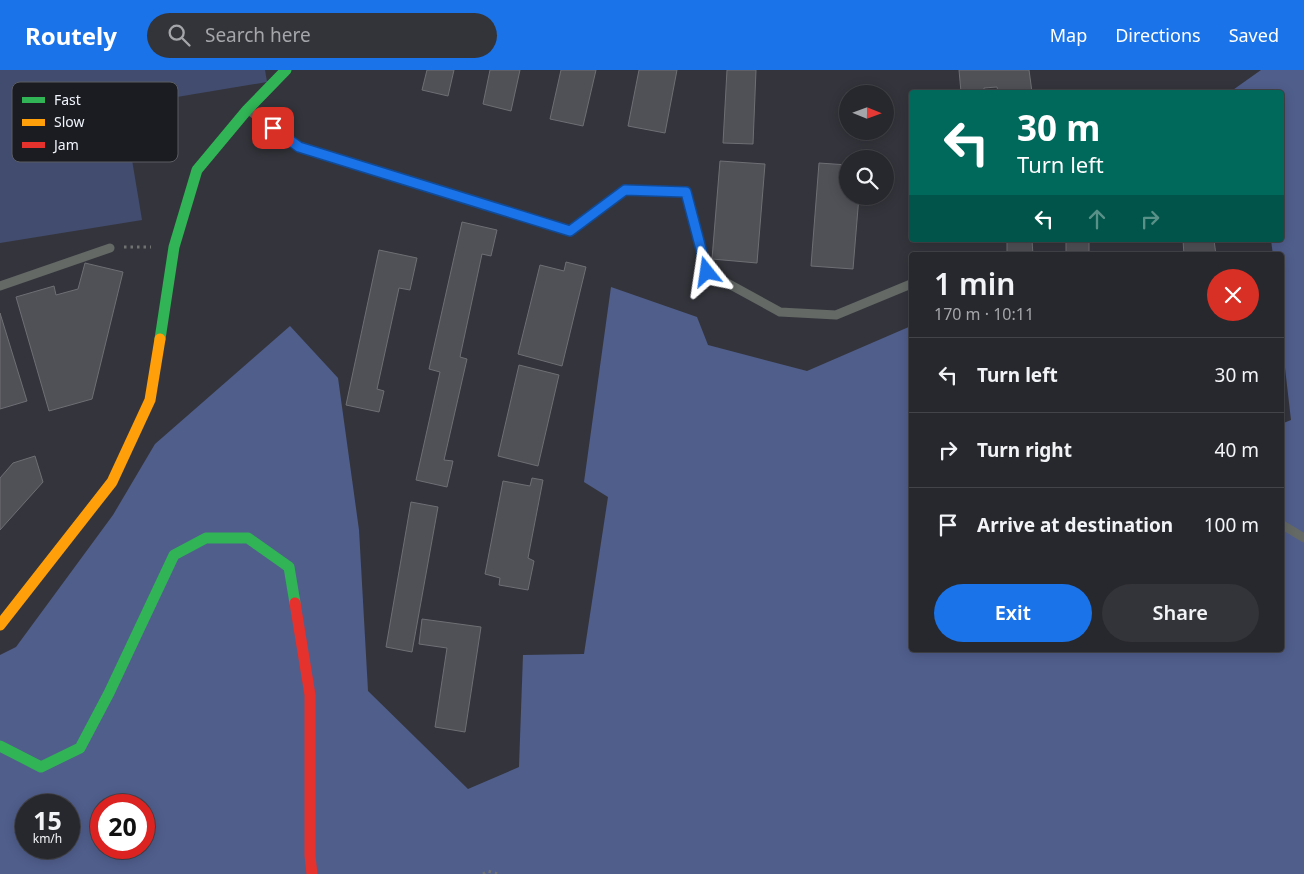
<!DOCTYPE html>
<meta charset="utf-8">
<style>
body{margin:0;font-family:"Noto Sans",sans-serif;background:#333439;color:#f1f3f6;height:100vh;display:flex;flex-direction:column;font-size:19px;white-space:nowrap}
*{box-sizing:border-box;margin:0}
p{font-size:16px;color:#a4a6aa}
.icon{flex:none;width:28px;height:28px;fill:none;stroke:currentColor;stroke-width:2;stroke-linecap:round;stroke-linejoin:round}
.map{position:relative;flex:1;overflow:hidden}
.side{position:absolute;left:909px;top:182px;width:375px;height:400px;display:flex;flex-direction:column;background:#27282d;border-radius:5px;box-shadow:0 2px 12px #0003,0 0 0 1px #434449}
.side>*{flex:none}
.hud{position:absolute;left:909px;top:20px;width:375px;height:152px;border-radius:5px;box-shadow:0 2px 12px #0003,0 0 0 1px #434449;background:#00695c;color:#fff;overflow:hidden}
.needle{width:32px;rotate:91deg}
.tools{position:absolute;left:839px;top:15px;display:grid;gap:10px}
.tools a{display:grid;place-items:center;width:55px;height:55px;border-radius:50%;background:#27282d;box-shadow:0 2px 12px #0003,0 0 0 1px #434449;font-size:25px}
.speed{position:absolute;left:15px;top:724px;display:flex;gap:10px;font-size:25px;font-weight:700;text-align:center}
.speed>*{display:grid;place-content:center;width:65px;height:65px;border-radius:50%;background:#27282d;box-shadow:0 2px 12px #0003,0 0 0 1px #434449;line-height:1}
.speed small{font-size:12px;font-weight:400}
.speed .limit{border:8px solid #d22;background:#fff;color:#111}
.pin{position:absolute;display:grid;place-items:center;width:42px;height:42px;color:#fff;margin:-21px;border-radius:10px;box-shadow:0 2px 8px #0006}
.me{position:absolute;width:55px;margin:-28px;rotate:345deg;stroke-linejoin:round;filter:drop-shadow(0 0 4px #0008)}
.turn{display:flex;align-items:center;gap:18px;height:105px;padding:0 25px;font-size:22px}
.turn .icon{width:65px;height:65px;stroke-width:2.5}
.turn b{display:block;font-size:35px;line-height:42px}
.lanes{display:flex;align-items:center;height:48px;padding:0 25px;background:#0003;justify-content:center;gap:25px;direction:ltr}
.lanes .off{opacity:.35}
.round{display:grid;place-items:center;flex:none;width:52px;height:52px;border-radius:26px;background:#333439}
.headline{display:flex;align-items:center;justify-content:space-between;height:85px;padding:0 25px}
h1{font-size:30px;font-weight:600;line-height:38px}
.cta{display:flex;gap:10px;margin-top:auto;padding:10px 25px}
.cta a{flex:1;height:58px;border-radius:30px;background:#1a73e8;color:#fff;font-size:20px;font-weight:600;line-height:58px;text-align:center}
.cta a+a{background:#333439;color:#f1f3f6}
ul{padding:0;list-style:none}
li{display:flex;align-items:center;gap:15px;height:75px;padding:0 25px;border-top:1px solid #434449}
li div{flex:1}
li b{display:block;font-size:19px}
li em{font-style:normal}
header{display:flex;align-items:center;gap:30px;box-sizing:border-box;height:70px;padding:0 25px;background:#1a73e8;color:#fff}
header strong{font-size:24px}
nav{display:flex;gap:28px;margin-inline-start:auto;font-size:18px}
.search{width:350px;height:45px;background:#333439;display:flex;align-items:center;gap:12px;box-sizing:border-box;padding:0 18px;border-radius:28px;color:#a4a6aa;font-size:19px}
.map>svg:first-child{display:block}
</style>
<header>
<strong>Routely</strong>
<div class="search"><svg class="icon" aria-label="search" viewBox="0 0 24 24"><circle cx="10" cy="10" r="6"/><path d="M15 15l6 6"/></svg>Search here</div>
<nav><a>Map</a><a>Directions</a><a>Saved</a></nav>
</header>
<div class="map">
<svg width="1304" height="804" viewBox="0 0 1304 804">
<rect width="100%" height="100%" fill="#34353c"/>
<!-- green -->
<path fill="#424c6f" d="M0 0H265L267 12 123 36 142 150 0 173Z"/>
<!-- forest -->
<path fill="#505e8c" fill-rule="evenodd" d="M1261 0H1304V804H0V585L16 577 113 445 155 374 290 256 338 308 359 460 368 621 468 719 519 697 523 585 584 584 608 427 584 412 611 217 697 247 708 275 807 301 911 256V580H1281V354L1291 350 1281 263V185H1273L1271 170H1281V22H1230ZM26 735H69V778H26ZM101 735H144V778H101Z"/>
<!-- building -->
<path fill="#505157" stroke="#6e6f75" d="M427 0H454L448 26 422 20Z
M490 0H520L511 41 483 34Z
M561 0H596L583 56 550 49Z
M639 0H677L665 63 628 56Z
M727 0H756L753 74 723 73Z
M959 0H1029L1032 22H998L997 17 984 18V22H958H961Z
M720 91 765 94 757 193 712 189Z
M819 93 848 95V126H859L853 199 811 196Z
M462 152 497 160 491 186 482 184 460 287 467 289 444 390 453 391 447 417 416 410 440 302 429 299Z
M1007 170H1032L1033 185H1007Z
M1066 170H1089V185H1063H1066Z
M1183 170H1214L1216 185H1184Z
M379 180 417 188 410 220 399 218 377 319 384 321 379 342 346 335Z
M566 192 586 197 562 296 518 284 540 195 564 201Z
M85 193 123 202 92 329 49 341 16 227 54 216 56 225 78 219Z
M0 243 27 331 0 339Z
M519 295 559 305 538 396 498 386Z
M35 386 43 412 0 460V408L13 393Z
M532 408 543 410 528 488 534 491 528 520 499 515 500 508 485 504 503 411 530 416Z
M411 432 438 437 412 582 386 577Z
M422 549 481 557 465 662 435 657 447 578 419 574Z"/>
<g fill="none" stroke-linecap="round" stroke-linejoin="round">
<!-- path -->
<path stroke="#6f7271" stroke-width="3" stroke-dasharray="2.5 4" stroke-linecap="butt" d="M124 177H151
M483 804 488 801 498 804"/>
<!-- lane -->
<path stroke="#646966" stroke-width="9" d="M250 41 299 77 570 161 625 120 686 122 707 202 780 242 836 245 911 214
M0 216 110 178
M1281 454 1304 468"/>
<!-- fast -->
<path stroke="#30b455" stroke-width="11" d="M160 269 174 177 197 100 247 40 286 0
M0 676 41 697 80 678 109 623 174 485 206 468H248L289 497 295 533"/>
<!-- slow -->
<path stroke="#ff9f0a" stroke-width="11" d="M0 555 112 412 150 330 160 269"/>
<!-- jam -->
<path stroke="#e5322d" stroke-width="11" d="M295 533 310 625V786L312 804"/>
</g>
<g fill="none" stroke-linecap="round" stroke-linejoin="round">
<defs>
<path id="route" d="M273 58 299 77 570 161 625 120 686 122 707 202"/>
</defs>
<!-- route casing -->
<use href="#route" stroke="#114b97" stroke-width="12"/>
<!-- route -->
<use href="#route" stroke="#1a73e8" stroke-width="9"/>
</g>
<!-- legend -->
<rect x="12" y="12" width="166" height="80" rx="8" fill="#1a1c21" stroke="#5a5d63" stroke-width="1"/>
<rect x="22" y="27" width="23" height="6" fill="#30b455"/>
<rect x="22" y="49" width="23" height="7" fill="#ff9f0a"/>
<rect x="22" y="72" width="23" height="6" fill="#e5322d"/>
<g font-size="14" fill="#f1f4fc">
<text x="54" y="35">Fast</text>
<text x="54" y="57">Slow</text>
<text x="54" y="80">Jam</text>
</g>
</svg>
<div class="tools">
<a><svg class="needle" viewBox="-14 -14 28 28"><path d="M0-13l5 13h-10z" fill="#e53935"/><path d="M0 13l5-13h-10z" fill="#a4a6aa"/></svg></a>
<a><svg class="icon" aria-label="search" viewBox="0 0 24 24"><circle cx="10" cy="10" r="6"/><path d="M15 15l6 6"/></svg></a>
</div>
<div class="speed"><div>15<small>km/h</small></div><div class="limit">20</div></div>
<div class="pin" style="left:273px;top:58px;background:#d93025"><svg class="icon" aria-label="arrive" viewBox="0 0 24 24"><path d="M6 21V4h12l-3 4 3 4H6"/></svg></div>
<svg class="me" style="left:707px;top:202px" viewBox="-20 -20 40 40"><path d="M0-17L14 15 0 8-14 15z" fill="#1a73e8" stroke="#fff" stroke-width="4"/></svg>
<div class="hud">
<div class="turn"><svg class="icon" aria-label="left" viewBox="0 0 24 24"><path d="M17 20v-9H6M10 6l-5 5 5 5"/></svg><div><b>30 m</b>Turn left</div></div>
<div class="lanes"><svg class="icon" aria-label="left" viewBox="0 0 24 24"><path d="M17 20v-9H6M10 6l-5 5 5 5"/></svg><svg class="icon off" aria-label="ahead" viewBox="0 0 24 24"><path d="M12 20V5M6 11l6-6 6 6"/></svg><svg class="icon off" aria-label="right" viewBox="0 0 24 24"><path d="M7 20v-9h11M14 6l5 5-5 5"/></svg></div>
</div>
<section class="side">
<div class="headline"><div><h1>1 min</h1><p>170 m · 10:11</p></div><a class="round" style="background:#d93025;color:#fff"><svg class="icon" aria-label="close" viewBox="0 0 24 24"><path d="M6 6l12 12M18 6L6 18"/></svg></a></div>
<ul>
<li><svg class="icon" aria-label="left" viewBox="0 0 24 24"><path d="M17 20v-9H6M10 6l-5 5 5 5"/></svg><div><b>Turn left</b></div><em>30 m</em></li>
<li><svg class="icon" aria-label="right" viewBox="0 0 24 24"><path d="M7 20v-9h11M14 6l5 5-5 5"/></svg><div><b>Turn right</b></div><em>40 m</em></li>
<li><svg class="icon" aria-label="arrive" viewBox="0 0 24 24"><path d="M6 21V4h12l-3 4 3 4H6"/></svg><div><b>Arrive at destination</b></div><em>100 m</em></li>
</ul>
<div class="cta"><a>Exit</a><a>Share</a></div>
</section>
</div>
